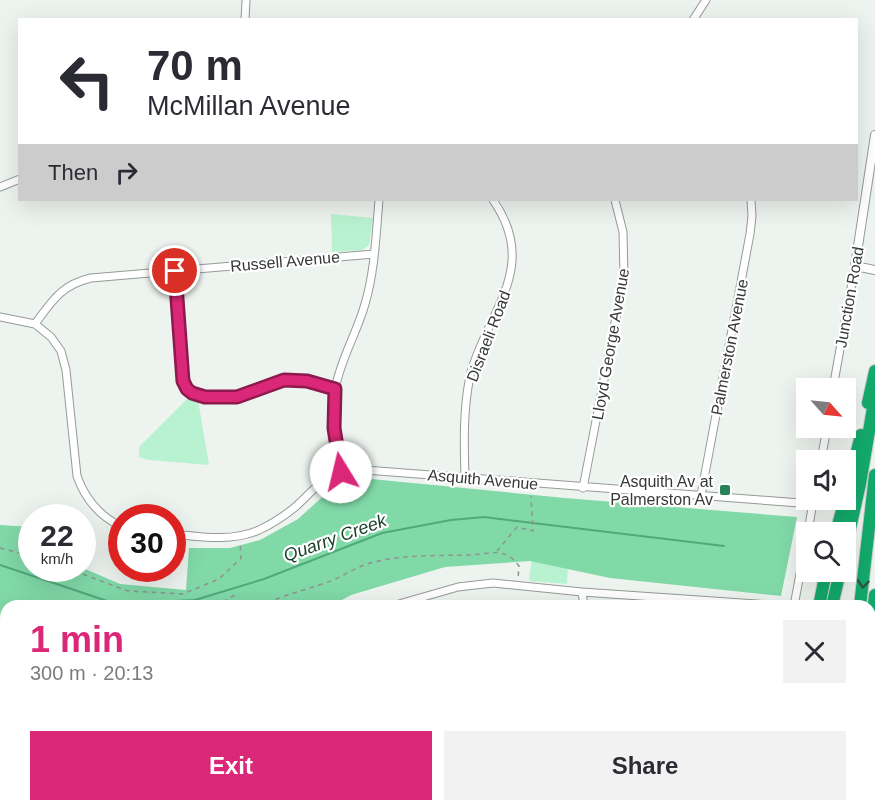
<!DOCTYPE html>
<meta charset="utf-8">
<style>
body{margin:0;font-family:Helvetica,sans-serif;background:#f2f2f3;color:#2b2b33;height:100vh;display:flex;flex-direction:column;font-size:22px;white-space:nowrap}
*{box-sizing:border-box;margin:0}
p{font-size:20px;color:#7c7c81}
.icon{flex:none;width:33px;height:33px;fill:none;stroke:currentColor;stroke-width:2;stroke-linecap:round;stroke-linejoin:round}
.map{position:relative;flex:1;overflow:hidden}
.panel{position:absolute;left:0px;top:600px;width:876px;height:212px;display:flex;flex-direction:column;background:#fff;border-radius:18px 18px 0 0;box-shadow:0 6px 24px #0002}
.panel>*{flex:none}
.hud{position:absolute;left:18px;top:18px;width:840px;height:183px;border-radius:0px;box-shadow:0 6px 24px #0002;background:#fff;color:#2b2b33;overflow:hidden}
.needle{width:39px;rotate:117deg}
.controls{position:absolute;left:796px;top:378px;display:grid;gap:12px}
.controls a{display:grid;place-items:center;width:60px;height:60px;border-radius:0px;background:#fff;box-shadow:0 6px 24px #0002;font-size:30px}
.speed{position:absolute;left:18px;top:504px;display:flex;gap:12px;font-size:30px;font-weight:700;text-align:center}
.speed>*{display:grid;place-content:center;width:78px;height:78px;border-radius:50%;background:#fff;box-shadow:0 6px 24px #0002;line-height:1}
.speed small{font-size:15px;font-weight:400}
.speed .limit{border:9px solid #d22;background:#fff;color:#111}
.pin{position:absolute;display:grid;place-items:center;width:51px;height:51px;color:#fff;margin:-26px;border:3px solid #fff;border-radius:50%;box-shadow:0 2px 6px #0007}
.me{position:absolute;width:66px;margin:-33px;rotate:351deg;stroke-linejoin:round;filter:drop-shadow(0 0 4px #0008)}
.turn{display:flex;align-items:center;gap:21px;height:126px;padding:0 30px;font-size:27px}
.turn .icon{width:78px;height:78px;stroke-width:2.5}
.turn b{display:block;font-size:42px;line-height:51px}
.then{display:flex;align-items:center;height:57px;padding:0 30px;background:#0003;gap:12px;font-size:22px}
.round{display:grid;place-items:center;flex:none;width:63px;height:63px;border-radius:0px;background:#f2f2f3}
.head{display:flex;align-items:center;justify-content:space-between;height:102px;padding:0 30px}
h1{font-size:36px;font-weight:800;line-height:45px;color:#db2777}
.primary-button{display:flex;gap:12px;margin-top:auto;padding:12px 30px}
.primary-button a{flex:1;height:69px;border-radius:0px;background:#db2777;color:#fff;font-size:24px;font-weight:800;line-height:69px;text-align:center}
.primary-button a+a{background:#f2f2f3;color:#2b2b33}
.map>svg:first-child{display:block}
</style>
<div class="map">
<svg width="875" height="811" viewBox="0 0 875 811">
<rect width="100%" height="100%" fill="#edf3ef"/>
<!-- green -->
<path fill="#b9f2d0" d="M331 214 373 218 369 245 362 250 332 252Z
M189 397 198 400 209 465 149 460 139 457V447Z
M533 548 569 549 567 584 529 581Z"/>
<!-- forest -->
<path fill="#81d9a8" d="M361 478 565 498 797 517 781 596 610 578 530 561 445 567 351 595 331 606H6V671L0 666V525L31 527 32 568H83L120 584 186 590 189 548H230L260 540 298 519 339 482Z"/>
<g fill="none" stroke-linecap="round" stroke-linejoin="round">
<!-- stream -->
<path stroke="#51a97a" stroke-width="2" d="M0 565 116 604 195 600 264 579 382 533 451 520 484 517 724 546"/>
<defs>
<path id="minor" d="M245 20 246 0
M693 20 706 0
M0 187 20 179
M175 271 184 381 187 389 192 393 205 397H237L284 380 307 381 335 389
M0 317 35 324 51 337 61 351 66 370 77 476C85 499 99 516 122 527
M35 324C52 301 61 285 91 278L374 254
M833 388 855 266
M821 460 827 428
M341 472C337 445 331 418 335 390 340 360 357 333 365 304 375 270 376 234 379 200
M465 477C464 443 463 410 470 376 486 312 541 269 493 200
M583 488 624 276 623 232 615 200
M701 495 750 234 752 216 751 200
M808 532 813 502
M172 534C202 537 231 542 259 530 272 524 284 516 294 508 309 495 322 477 342 472 349 470 357 470 365 470L813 504
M582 592 584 606
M392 606 458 587 493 583 582 592 785 606
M794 606 807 536
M0 685 6 689
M448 806V811
M599 806V811
M308 811V806
M758 811 759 806"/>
<path id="tertiary" d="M875 135 855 266 875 270"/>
<path id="motorway" d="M868 403 875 371
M846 495 861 435
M836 532 845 500
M846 546 860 484 875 396
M819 606 826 572
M832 606 840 572
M860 606 875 475
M870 637 875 595
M777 811 778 806
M798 811V806
M830 811 831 806
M849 811 850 806"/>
</defs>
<!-- minor casing -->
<use href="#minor" stroke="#959b97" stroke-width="9"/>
<!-- tertiary casing -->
<use href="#tertiary" stroke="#959b97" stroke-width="10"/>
<!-- motorway casing -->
<use href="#motorway" stroke="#cfcfcf" stroke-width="14"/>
<!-- path -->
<path stroke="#8f9391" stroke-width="1.5" stroke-dasharray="4.5 4.5" stroke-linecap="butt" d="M0 548 32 556
M497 551 517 527 533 531 531 496
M66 568 128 591 183 594 219 579 241 558 240 542
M215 606 237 594
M259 606C281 596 302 591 325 583 339 579 352 569 367 564 400 554 435 556 468 555 488 555 504 545 519 566L518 579
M0 617 6 619"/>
<!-- minor -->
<use href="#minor" stroke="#fff" stroke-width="7"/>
<!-- tertiary -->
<use href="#tertiary" stroke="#fff" stroke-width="8"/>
<!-- motorway -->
<use href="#motorway" stroke="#14aa6c" stroke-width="12"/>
</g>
<!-- one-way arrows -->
<defs><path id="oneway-chevron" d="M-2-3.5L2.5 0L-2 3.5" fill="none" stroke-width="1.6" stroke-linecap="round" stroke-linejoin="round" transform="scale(1.5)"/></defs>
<use stroke="#2e5545" href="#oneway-chevron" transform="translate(863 584) rotate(96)"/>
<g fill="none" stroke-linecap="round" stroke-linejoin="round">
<defs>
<path id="route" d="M175 271 183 381 187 389 192 393 205 397H237L284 380 307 381 335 389 334 428 341 472"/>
</defs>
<!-- route casing -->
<use href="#route" stroke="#8e194d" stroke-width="15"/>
<!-- route -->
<use href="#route" stroke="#db2777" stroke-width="10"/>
</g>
<!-- markers -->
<rect fill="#298257" stroke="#fff" stroke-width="2" x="719" y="484" width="12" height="12" rx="3"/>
<g text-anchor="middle" stroke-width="4.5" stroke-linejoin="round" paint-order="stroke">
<!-- street labels -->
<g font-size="16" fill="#373938" stroke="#fff">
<text transform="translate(285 261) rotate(-5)" y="6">Russell Avenue</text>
<text transform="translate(849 297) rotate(-80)" y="6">Junction Road</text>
<text transform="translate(488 336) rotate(-69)" y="6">Disraeli Road</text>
<text transform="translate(610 344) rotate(-80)" y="6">Lloyd George Avenue</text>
<text transform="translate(729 347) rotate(-79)" y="6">Palmerston Avenue</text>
<text transform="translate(483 479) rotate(5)" y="6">Asquith Avenue</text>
</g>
<!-- poi labels -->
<g font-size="16" fill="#373938" stroke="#fff" text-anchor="end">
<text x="713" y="487">Asquith Av at<tspan x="713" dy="18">Palmerston Av</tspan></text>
</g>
<!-- water labels -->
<g font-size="18" font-style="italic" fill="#193f2b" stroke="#fff">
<text transform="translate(335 538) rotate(-20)" y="6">Quarry Creek</text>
</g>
</g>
</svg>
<div class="controls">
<a><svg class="needle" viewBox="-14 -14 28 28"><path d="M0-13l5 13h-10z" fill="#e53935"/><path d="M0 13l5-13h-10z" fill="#7c7c81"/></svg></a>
<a><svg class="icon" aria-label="sound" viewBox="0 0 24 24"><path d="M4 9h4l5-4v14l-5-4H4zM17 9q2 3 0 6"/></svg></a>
<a><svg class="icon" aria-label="search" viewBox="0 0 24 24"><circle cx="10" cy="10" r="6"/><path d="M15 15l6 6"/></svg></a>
</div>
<div class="speed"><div>22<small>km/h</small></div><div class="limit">30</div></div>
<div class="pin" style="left:175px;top:271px;background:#d93025"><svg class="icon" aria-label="arrive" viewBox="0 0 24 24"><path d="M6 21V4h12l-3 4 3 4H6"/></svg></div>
<svg class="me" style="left:341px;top:472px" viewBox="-20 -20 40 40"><circle r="19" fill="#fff"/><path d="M0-13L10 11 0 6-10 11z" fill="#db2777"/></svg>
<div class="hud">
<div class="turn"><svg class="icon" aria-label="left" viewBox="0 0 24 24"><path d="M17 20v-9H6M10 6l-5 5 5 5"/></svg><div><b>70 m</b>McMillan Avenue</div></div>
<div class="then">Then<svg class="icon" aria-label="right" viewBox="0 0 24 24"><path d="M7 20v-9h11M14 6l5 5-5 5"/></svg></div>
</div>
<section class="panel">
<div class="head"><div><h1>1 min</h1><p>300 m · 20:13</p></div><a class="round"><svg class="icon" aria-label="close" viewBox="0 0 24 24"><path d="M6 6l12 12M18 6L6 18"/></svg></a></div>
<div class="primary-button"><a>Exit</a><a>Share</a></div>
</section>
</div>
